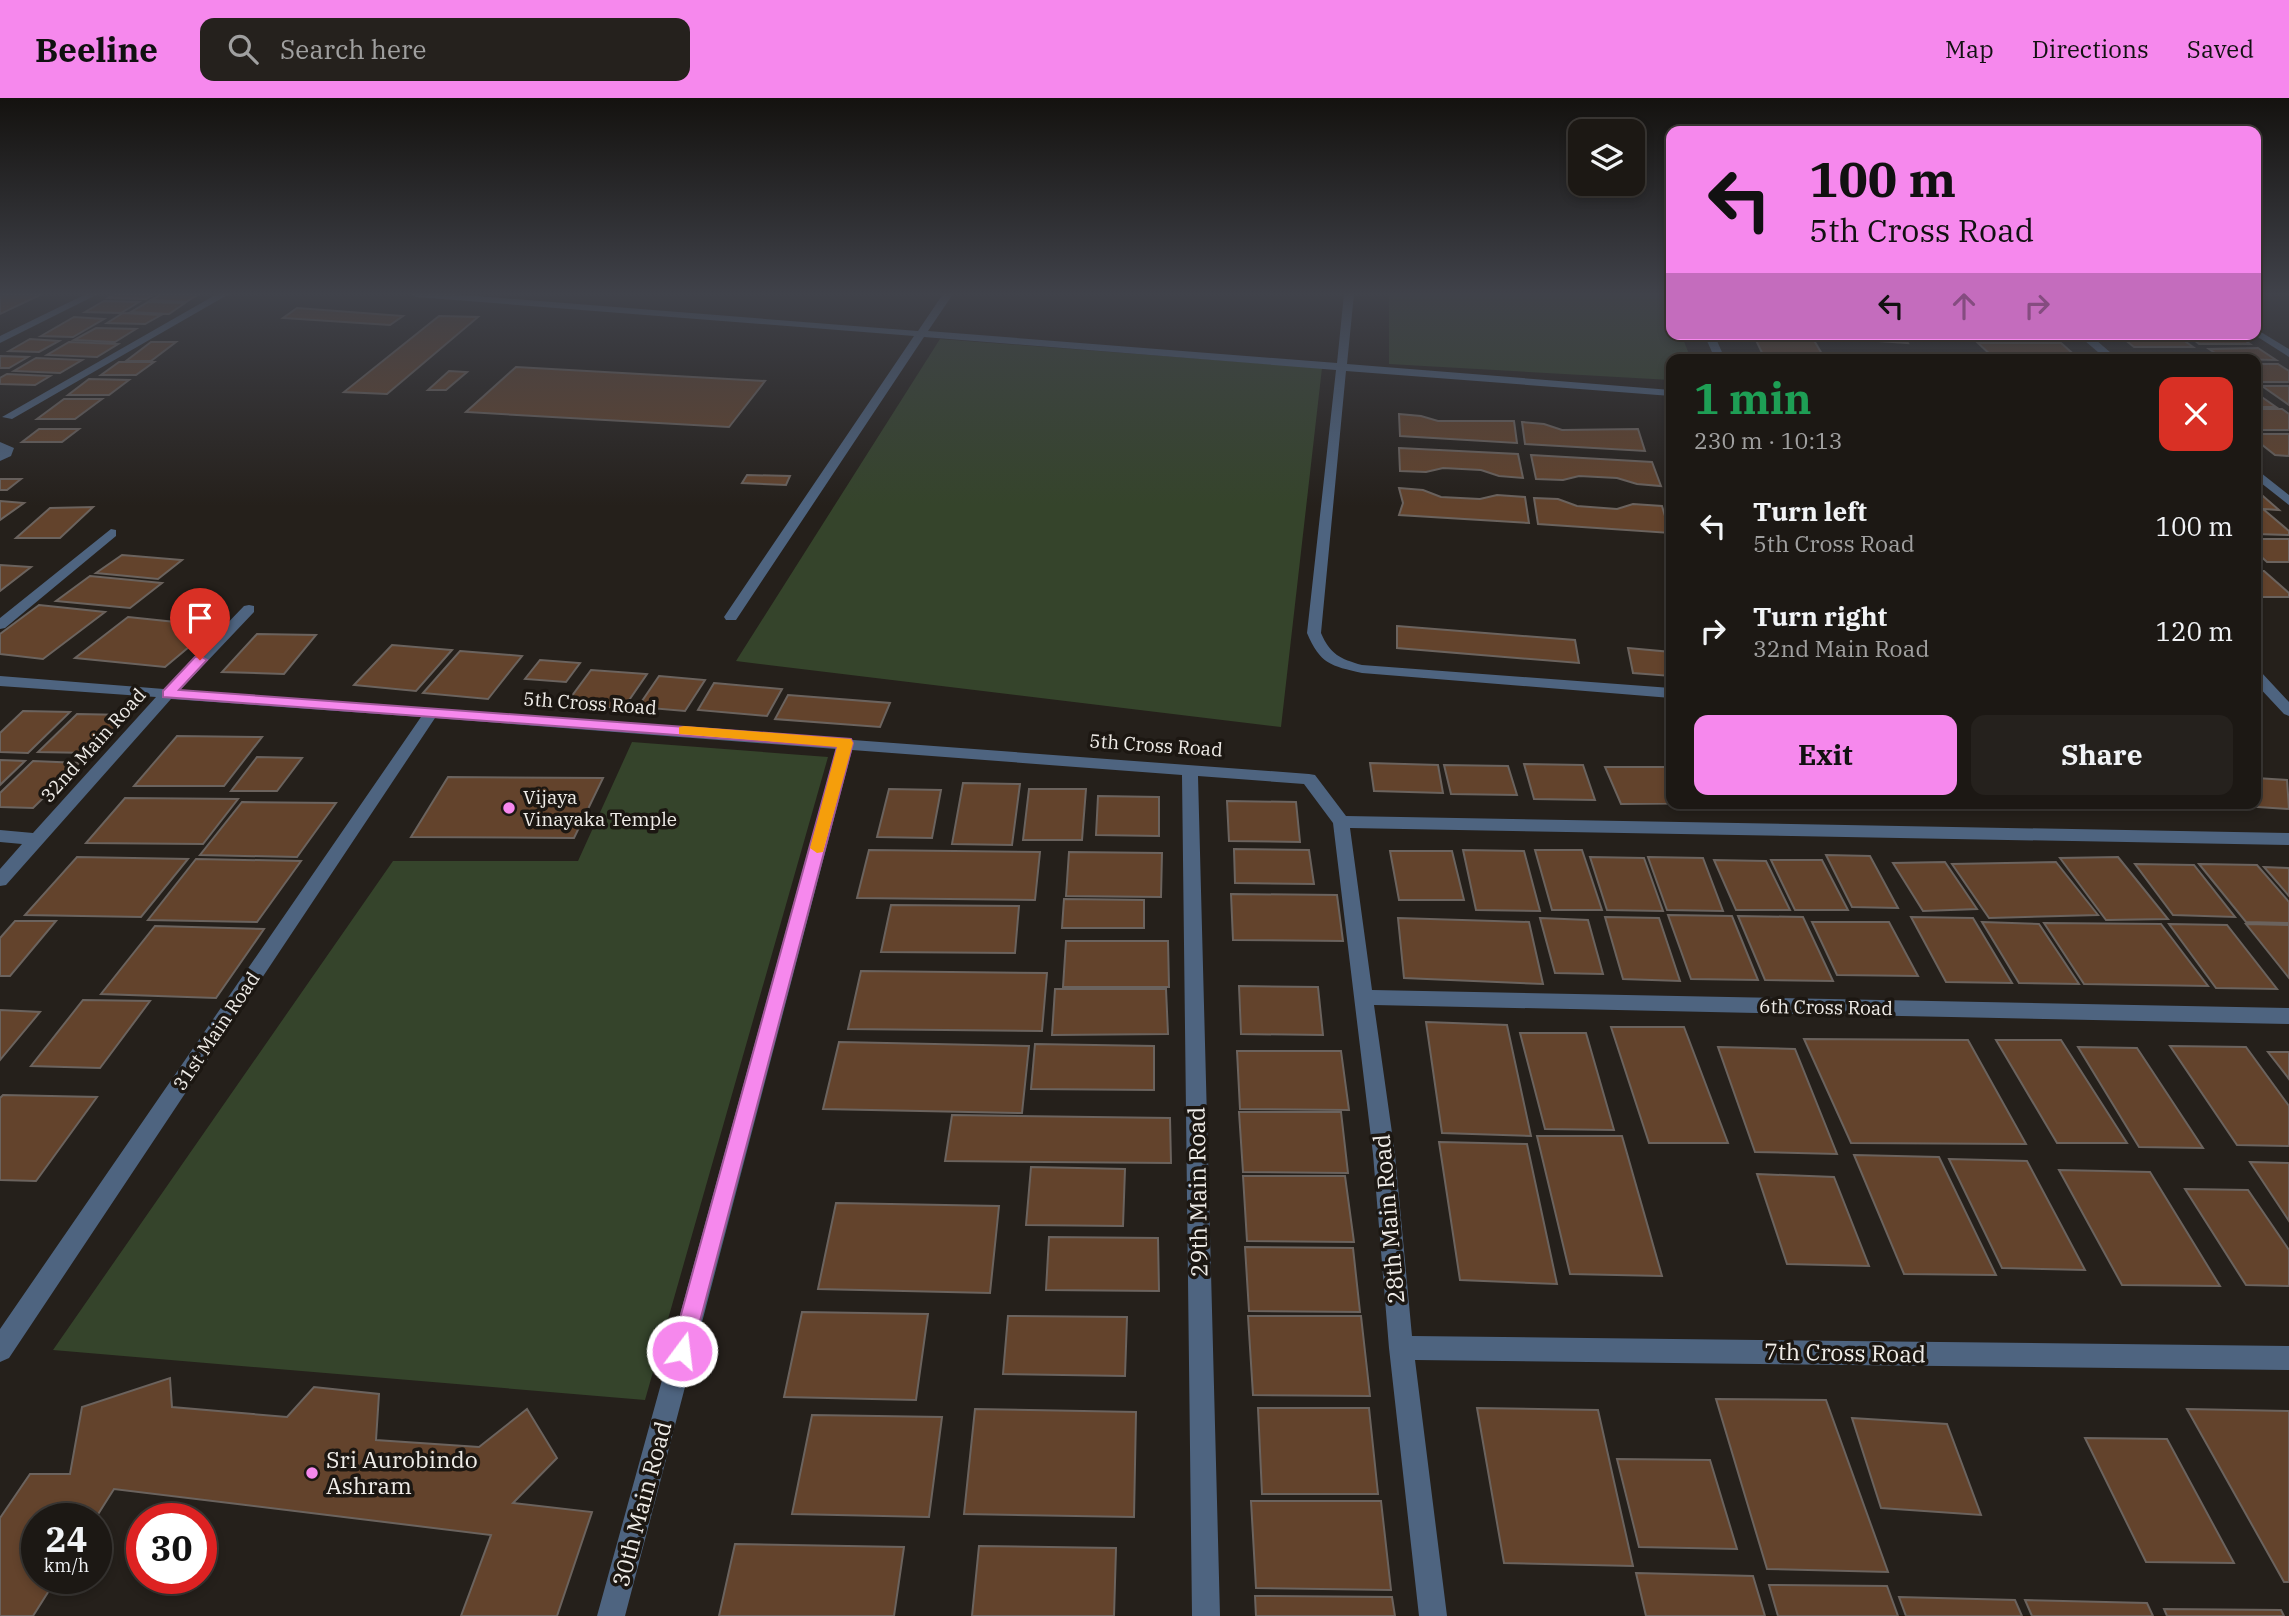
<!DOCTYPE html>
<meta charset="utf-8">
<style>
body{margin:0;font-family:"IBM Plex Serif",serif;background:#25211d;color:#f1f3f6;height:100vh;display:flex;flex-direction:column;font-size:26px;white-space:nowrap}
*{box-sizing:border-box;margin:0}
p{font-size:23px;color:#a0a0a0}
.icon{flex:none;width:38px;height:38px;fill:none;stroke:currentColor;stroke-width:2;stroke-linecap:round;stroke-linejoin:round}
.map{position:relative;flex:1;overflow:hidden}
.details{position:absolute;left:1666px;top:256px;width:595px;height:455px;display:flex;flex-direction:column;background:#1c1814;border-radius:14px;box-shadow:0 4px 10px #0003,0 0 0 2px #3a3734}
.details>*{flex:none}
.banner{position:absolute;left:1666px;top:28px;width:595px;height:214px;border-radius:14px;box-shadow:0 4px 10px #0003,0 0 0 2px #3a3734;background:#f688ed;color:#111;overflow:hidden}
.controls{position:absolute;left:1568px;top:21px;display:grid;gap:14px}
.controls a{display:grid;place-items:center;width:77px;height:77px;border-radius:14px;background:#1c1814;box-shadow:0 4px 10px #0003,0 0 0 2px #3a3734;font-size:35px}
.speed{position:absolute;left:21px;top:1405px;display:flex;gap:14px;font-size:35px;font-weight:700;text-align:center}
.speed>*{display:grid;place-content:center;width:91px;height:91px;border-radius:50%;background:#1c1814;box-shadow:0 4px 10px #0003,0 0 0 2px #3a3734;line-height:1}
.speed small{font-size:18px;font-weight:400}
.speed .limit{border:10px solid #d22;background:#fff;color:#111}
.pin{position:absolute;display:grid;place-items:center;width:60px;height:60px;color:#fff;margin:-72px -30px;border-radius:50% 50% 50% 0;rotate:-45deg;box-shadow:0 0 7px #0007}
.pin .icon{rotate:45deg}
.me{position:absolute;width:77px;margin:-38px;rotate:15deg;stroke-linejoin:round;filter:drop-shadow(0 0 5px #0008)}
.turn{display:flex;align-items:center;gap:24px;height:147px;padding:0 28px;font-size:32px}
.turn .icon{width:91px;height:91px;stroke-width:2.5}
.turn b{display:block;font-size:49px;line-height:60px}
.lanes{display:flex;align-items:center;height:66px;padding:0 28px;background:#0003;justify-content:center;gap:35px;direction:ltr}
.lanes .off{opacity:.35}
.round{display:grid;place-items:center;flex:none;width:74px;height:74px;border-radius:14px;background:#25211d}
.summary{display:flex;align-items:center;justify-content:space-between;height:119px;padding:0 28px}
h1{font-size:42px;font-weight:700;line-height:52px;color:#1e9e55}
.button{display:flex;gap:14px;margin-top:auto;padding:14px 28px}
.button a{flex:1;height:80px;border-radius:14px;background:#f688ed;color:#111;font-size:28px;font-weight:700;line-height:80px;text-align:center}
.button a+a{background:#25211d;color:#f1f3f6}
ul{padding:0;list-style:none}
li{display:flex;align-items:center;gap:21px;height:105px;padding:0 28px}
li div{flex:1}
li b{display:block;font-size:26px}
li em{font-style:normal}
header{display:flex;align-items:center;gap:42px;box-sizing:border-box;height:98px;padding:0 35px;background:#f688ed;color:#111}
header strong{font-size:33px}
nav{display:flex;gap:38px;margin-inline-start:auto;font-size:24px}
.search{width:490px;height:63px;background:#25211d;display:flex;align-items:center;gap:18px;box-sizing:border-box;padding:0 24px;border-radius:14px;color:#a0a0a0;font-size:26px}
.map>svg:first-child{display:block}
</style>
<header>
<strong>Beeline</strong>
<div class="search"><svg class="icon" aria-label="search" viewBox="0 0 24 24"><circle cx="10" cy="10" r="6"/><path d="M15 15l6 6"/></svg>Search here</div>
<nav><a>Map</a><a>Directions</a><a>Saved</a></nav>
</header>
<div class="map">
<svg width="2289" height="1518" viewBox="0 0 2289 1518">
<rect width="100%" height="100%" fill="#25201b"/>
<!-- green -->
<path fill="#35442b" d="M1389 196H1665L1671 212V236H1681L1691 261H1671V282L1389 266Z
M940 241 1322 270 1281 629 736 563Z
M632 644 828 659 645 1302 53 1252 393 763H578Z"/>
<!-- building -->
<path fill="#63432c" stroke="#6b635e" stroke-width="2" d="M0 196H42L0 216Z
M115 196H155L146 201 108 200Z
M162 196H199L186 204 151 202Z
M104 203 139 204 121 215 85 214Z
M148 204 185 205 169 216 131 214Z
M297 210 403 218 390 227 283 220Z
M123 215 161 217 145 226 107 225Z
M439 218 478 219 387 296 344 294Z
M74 219 104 221 73 239 41 238Z
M96 230 136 231 115 244 74 242Z
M1753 236 1812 239 1825 261H1765Z
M1862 236H1903L1908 245 1865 242Z
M2118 236H2175L2193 249H2134Z
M2187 236H2236L2250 246H2199Z
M30 241 59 243 39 254 9 253Z
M69 244 118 246 97 259 47 257Z
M151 244H176L151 263H126Z
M1978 245H2061L2079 261H1995Z
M2258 250 2276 262 2224 261 2209 251Z
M0 258 28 259 9 270H0Z
M36 260 82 262 60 275 14 273Z
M119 264H154L136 277H101Z
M2256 266H2278L2289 273V284H2258Z
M516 269 765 283 729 329 466 314Z
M449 273 467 274 446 292H428Z
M7 276 50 278 35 287 0 286V280Z
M89 281 129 282 109 297H68Z
M2262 288H2289V307Z
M2256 295 2276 309H2256Z
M64 301H102L75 321H37Z
M2256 311H2282L2289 316V332H2256Z
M1399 316 1421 318 1438 323H1514L1517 345 1400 338Z
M1522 324 1544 326 1562 332 1638 331 1645 353 1525 346Z
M39 331H79L62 344H22Z
M2256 336H2289V358L2275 357 2256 342Z
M1399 350 1518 356 1523 380 1499 378 1481 372 1443 370 1426 374 1400 373Z
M1531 357 1652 364 1661 388 1637 386 1617 380 1579 378 1563 382 1536 381Z
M747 377 790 378 786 387 742 385Z
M0 381H21L7 392H0Z
M1399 390 1423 392 1441 399 1480 401 1497 397 1525 399 1529 425 1399 417 1403 405Z
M2256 392 2279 412 2263 411 2289 433V437L2256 436Z
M1534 400 1558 401 1577 408 1617 411 1633 406 1662 408 1670 435 1538 426Z
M0 403 24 405 0 422Z
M93 409 60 440H16L50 410Z
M2256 441H2289V464H2267L2256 454Z
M122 457 182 462 158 481 96 475Z
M0 467 31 469 0 493Z
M2256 473H2264L2289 495V499H2256Z
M90 478 162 485 130 510 56 503Z
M39 507 105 514 43 561 0 556V536Z
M128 519 214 528 165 569 75 560Z
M1397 528 1575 542 1579 565 1397 550Z
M257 536 316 537 284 576 222 574Z
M392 547 452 552 416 593 354 587Z
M1628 550 1671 554V578L1633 575Z
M460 553 522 558 488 601 423 595Z
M540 562 580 565 566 584 525 581Z
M591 572 647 576 623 611 566 606Z
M659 578 705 582 685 613 638 609Z
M714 585 782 591 767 618 698 612Z
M788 597 890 605 880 629 775 621Z
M23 613 70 614 28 655 0 654V635Z
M77 616 127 617 91 655 38 654Z
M177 638 262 639 224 688H134Z
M257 659 302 660 277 693H231Z
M0 662 25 663 0 687Z
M33 663 79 665 33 710 0 709V695Z
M1370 665 1438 667 1443 695 1374 693Z
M1524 666 1583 667 1595 702 1534 701Z
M1444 667 1508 668 1517 697 1451 696Z
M1605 669H1671V705H1730L1621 706Z
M448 679 603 680 574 740 411 739Z
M2256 680 2287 682 2289 711 2227 707 2256 705Z
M963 685 1020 686 1012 747 952 746Z
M889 691 941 692 932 740 877 739Z
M1029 691H1086L1082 742H1023Z
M1098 698 1159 699V738L1096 737Z
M125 700 238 701 203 746 86 745Z
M1227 703 1296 704 1300 744 1229 743Z
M242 704 336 705 297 759 200 757Z
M1992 705H2058L2060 707 1993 706Z
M2076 705H2208L2214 712 2080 710Z
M1234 751 1309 752 1314 786 1235 785Z
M869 752 1040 754 1035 802 857 800Z
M1463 752 1524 753 1540 813 1476 812Z
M1535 752H1582L1602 812H1552Z
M1390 753H1452L1464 802H1399Z
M1069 754 1162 755 1161 799 1066 798Z
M1826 757 1870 758 1898 810 1852 809Z
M77 759 188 761 141 819 25 817Z
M1590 759 1644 760 1663 813 1607 812Z
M1648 759 1703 760 1723 813 1667 812Z
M2118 759 2168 821 2106 822 2060 760Z
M196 761 301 763 257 824 148 822Z
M1714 762 1766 763 1790 812H1736Z
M1771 762H1822L1848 812H1795Z
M1945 764 1977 811 1923 813 1893 765Z
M2056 764 2098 817 1989 820 1952 766Z
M2135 766 2194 767 2235 819 2173 817Z
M2199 766 2257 767 2289 804V825L2246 824Z
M2264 769 2289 770V798Z
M1231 796 1337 797 1343 843 1233 842Z
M1064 801 1144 802V830H1062Z
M891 807 1019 808 1015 855 881 854Z
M1668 817 1732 818 1758 882 1691 881Z
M1738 818 1803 819 1833 883 1765 882Z
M1605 819 1659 820 1680 883 1623 881Z
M1911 819 1973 820 2012 885 1946 884Z
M1398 820 1529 824 1543 886 1404 880Z
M1540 820 1588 822 1603 876 1555 875Z
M15 823H56L10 878H0V840Z
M1812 824H1889L1918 878 1837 877Z
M1982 824 2039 826 2079 886 2019 885Z
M2044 825 2161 826 2208 888 2084 886Z
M2169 826 2227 827 2277 891 2216 890Z
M2246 826 2289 827V880Z
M155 828 264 831 216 900 101 896Z
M1066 843H1168L1169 889H1063Z
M861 873 1047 875 1042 933 848 931Z
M1239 888 1318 889 1323 937 1241 936Z
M1055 891H1166L1168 936 1052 937Z
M83 902 150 903 100 970 31 968Z
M0 912 40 914 0 962Z
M1426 924 1507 927 1531 1038 1442 1035Z
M1611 929H1684L1728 1045H1649Z
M1520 935H1586L1614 1032 1545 1031Z
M1804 941 1968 942 2026 1046 1851 1045Z
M1996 942H2061L2127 1045H2057Z
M839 944 1029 948 1022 1015 823 1011Z
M1035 946 1154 948V992L1031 991Z
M2170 948 2246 949 2289 1008V1048L2237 1047Z
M1718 949 1795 951 1837 1056 1755 1054Z
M2078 949 2137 950 2203 1050 2139 1049Z
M1237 953H1341L1349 1012 1240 1011Z
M2268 954H2289V981Z
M3 997 97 999 36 1083 0 1082V1000Z
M1239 1014H1341L1348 1075 1243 1074Z
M952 1017 1170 1020 1171 1065 945 1063Z
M1537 1038H1622L1662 1178 1570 1176Z
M1439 1044 1527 1046 1557 1186 1460 1182Z
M1854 1057 1939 1059 1996 1177 1904 1176Z
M1949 1061 2027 1063 2085 1172 2002 1170Z
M2250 1064 2289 1065V1123Z
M1031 1069 1125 1071 1123 1128 1026 1127Z
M2059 1072 2150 1074 2220 1188 2122 1187Z
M1757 1076 1834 1079 1869 1168 1787 1166Z
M1243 1078H1345L1354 1144 1247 1143Z
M2185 1091 2248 1092 2289 1152V1188L2246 1187Z
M836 1105 999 1108 990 1195 818 1191Z
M1049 1139 1158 1140 1159 1193 1046 1192Z
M1245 1149 1353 1150 1360 1214 1249 1213Z
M802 1214 928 1216 916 1302 784 1299Z
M1008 1218 1127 1219 1125 1278 1003 1276Z
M1248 1218H1361L1370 1298 1253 1297Z
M170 1280 172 1309 287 1319 314 1289 379 1296 376 1342 479 1349 527 1311 557 1360 513 1405 592 1414 557 1518H461L491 1437 114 1391 95 1421H37V1480H57L33 1518H0V1420L30 1376H70L82 1309Z
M1716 1301 1826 1302 1888 1474 1767 1471Z
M1258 1310H1369L1378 1396H1262Z
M1477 1310 1598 1312 1633 1468 1504 1465Z
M975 1311 1136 1314 1134 1419 964 1416Z
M2187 1311 2289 1313V1484H2284Z
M812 1317 942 1319 929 1419 792 1416Z
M1852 1320 1947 1326 1981 1417 1881 1410Z
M2085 1340 2167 1341 2234 1465 2146 1464Z
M1617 1361 1710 1362 1737 1451 1639 1449Z
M1251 1403H1381L1391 1492 1256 1490Z
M735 1446 904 1449 894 1518H719Z
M979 1448 1116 1450 1114 1518H972Z
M1636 1475 1753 1478 1765 1518H1646Z
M1769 1487 1887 1488 1898 1518H1778Z
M1255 1498 1392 1499 1395 1518H1256Z
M1899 1499 2015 1502 2022 1518H1906Z
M2025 1502 2147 1505 2153 1518H2032Z
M2164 1511 2281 1512 2284 1518H2167Z"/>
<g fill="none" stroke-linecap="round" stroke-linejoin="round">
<!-- minor -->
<path fill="#4e6480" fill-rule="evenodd" d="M86 196H98L0 245V238Z
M217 196H229L12 321 2 319Z
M411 196H451L918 233 943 196H953L928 233 1337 265 1344 196H1354L1347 266 1671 292V298L1346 273 1321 535C1330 556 1340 561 1362 567L1671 590V600L1362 575C1331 568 1320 566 1307 535L1336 272 924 239 736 522H726L724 519 914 238 416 199Z
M2256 231 2289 251V259L2253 236H2256Z
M1704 236H1714L1725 261H1715Z
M2077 236H2089L2118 261H2106Z
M0 344 14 350 11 358 0 363Z
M2256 371 2289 397V407L2256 381Z
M111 431 116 432V438L5 530 0 531V520Z
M249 507 254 508V514L180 592 1309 676 1315 677 1346 718 2289 735V747L1350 730 1372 892 2289 910V926L1374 907 1395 1056 1412 1238 2289 1248V1272L1415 1262 1447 1518H1419L1389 1250 1373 1056 1333 725 1304 686 1198 678 1220 1518H1192L1182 677 852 652 625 1518H597L836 651 435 620 9 1260 0 1264V1231L421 619 171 601 6 787 0 788V771L22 746 0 744V732L33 735 156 599 0 588V578L164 591 244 508Z
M2256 572 2261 574 2289 604V618L2284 616 2256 586Z"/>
</g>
<!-- sky -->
<linearGradient id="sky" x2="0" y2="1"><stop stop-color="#14120f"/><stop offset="0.48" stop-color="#40424a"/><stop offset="1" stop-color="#40424a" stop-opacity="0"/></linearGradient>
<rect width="2289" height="408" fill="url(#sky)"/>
<!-- route -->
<path fill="#f688ed" stroke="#a0589a" stroke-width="2" d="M200 558 207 562 179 592 851 641 853 645 690 1261 682 1264 675 1261 671 1253 837 649 163 599V593L195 559Z"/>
<!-- slow -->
<path fill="#f59e0b" d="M684 628 851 641 853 645 823 754 817 755 810 750 837 649 679 636V629Z"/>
<!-- markers -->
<g fill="#f688ed" stroke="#1c1712" stroke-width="2.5">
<circle cx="509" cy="710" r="7"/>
<circle cx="312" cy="1375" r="7"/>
</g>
<g text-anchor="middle" stroke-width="7" stroke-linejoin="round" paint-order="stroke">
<!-- street labels -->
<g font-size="19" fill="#f0ede9" stroke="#1c1712">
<text transform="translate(590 605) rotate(4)" y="7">5th Cross Road</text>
<text transform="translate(93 647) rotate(-48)" y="7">32nd Main Road</text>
<text transform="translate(1156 647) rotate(4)" y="7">5th Cross Road</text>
<text transform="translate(1826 909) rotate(1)" y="7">6th Cross Road</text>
<text transform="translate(216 933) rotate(-56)" y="7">31st Main Road</text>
</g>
<!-- poi labels -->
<g font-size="19" fill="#f0ede9" stroke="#1c1712" text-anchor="start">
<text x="523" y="706">Vijaya<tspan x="523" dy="22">Vinayaka Temple</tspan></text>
</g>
<!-- near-street labels -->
<g font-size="23" fill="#f0ede9" stroke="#1c1712">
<text transform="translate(1198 1094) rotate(-91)" y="8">29th Main Road</text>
<text transform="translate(1389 1121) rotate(-95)" y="8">28th Main Road</text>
<text transform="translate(1845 1255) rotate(1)" y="8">7th Cross Road</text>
<text transform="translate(642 1406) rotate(-75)" y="8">30th Main Road</text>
</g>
<!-- near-poi labels -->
<g font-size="23" fill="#f0ede9" stroke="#1c1712" text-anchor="start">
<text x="326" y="1370">Sri Aurobindo<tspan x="326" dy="26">Ashram</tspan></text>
</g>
</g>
</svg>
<div class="controls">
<a><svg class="icon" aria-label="layers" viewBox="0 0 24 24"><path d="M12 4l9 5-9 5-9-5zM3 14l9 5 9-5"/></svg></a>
</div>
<div class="speed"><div>24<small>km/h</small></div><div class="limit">30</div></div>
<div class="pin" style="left:200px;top:562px;background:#d93025"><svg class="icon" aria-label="arrive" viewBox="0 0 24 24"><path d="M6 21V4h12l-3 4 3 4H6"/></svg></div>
<svg class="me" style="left:682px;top:1253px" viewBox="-20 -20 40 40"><circle r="17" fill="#f688ed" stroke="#fff" stroke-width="3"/><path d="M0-11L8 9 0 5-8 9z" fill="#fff"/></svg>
<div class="banner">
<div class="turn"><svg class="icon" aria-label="left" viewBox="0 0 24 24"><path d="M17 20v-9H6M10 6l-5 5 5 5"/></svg><div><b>100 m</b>5th Cross Road</div></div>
<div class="lanes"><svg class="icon" aria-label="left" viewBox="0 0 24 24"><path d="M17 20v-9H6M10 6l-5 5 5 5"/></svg><svg class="icon off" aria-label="ahead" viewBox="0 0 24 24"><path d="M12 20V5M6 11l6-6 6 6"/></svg><svg class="icon off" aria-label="right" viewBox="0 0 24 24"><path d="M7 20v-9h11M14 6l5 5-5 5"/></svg></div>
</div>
<section class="details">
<div class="summary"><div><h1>1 min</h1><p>230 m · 10:13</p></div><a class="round" style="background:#d93025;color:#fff"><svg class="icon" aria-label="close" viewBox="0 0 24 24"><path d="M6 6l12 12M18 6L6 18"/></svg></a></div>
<ul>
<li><svg class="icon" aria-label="left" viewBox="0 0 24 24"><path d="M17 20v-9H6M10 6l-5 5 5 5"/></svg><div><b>Turn left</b><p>5th Cross Road</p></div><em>100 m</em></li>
<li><svg class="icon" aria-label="right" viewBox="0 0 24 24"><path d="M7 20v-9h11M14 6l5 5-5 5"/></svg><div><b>Turn right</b><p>32nd Main Road</p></div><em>120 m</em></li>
</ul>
<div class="button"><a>Exit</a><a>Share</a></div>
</section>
</div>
